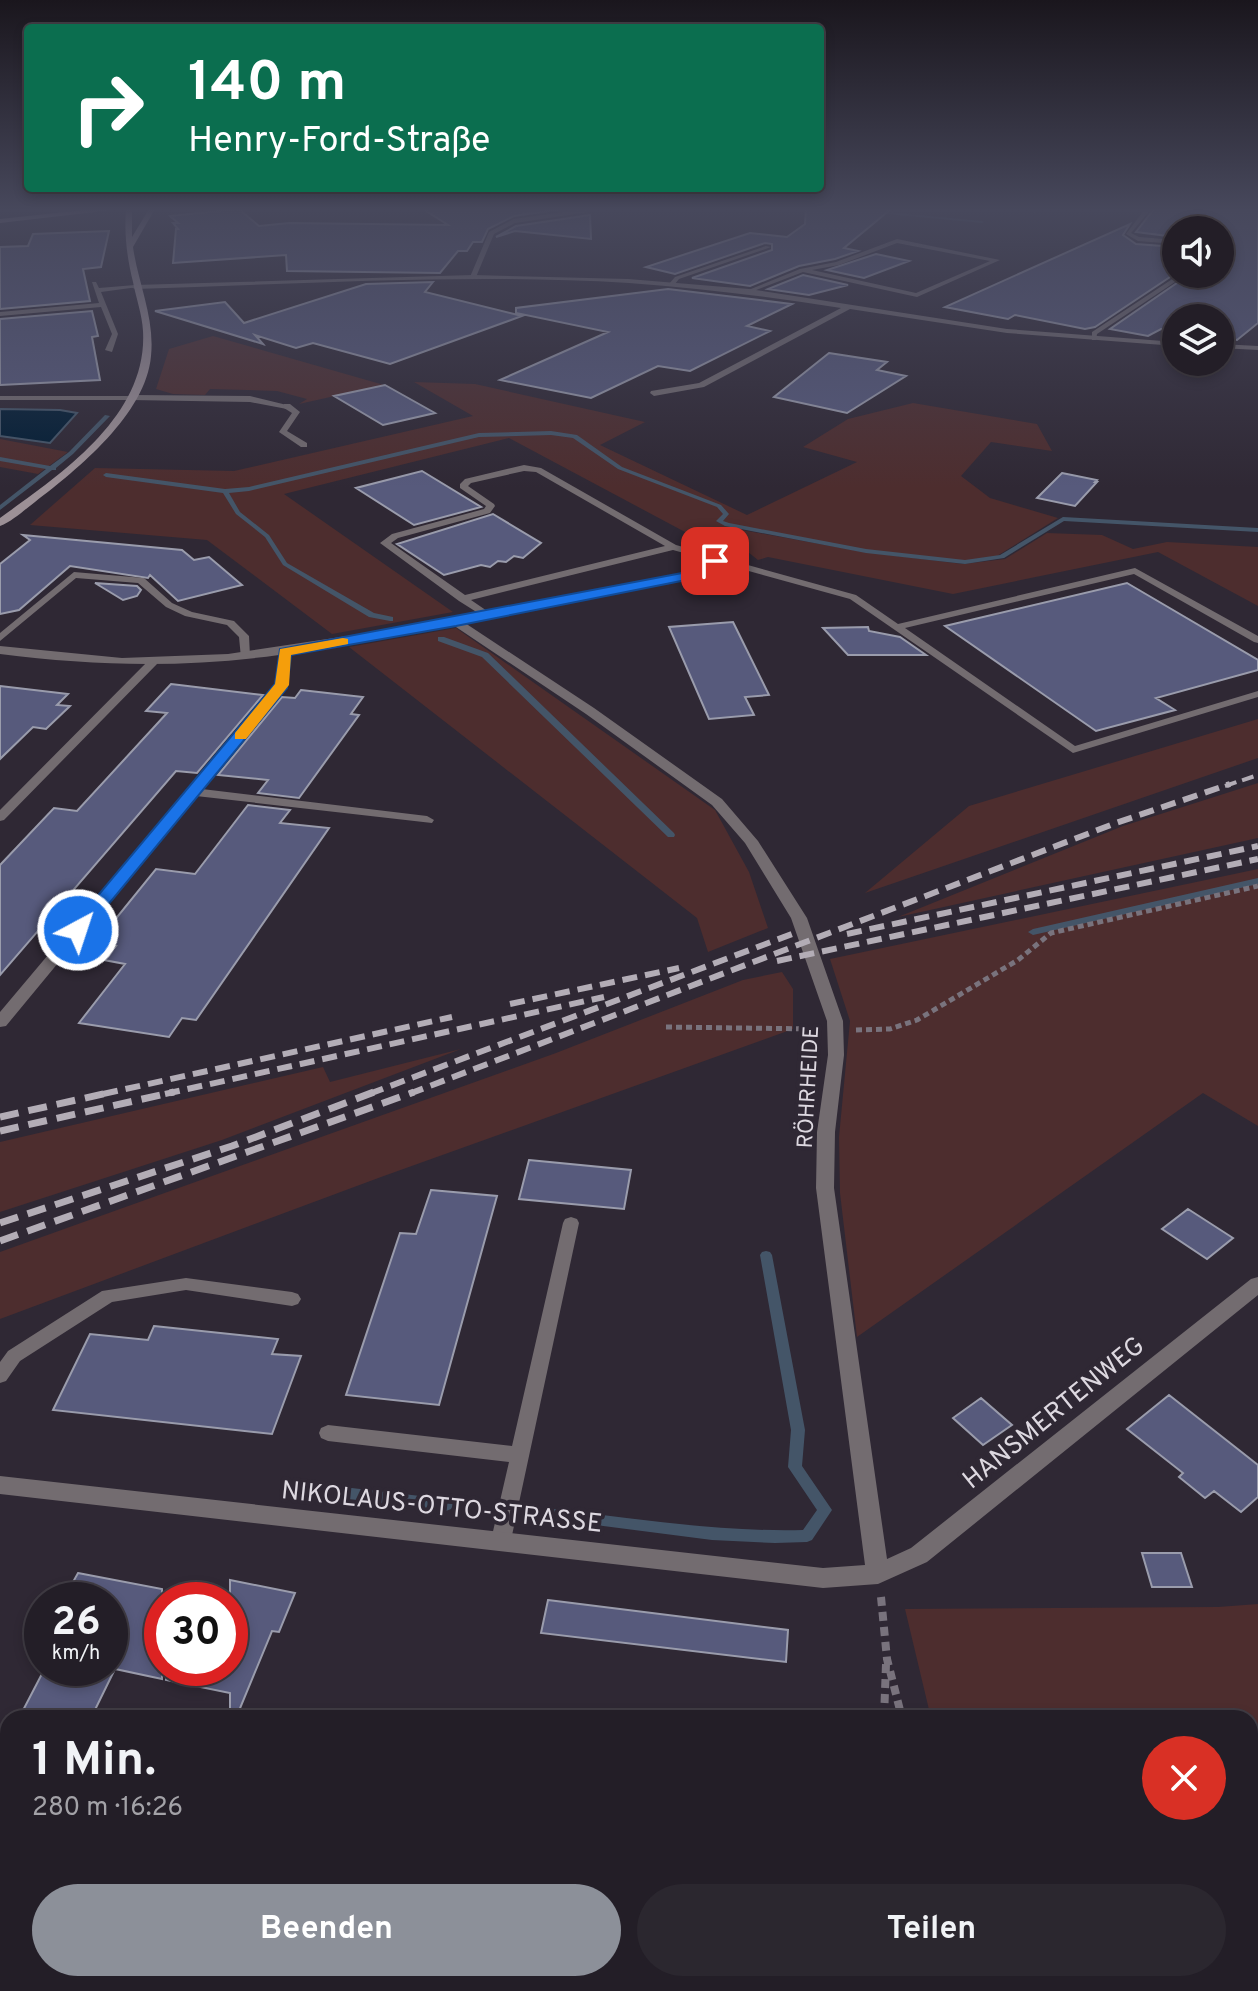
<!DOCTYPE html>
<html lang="de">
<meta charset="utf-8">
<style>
body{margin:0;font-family:Overpass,sans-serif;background:#2b272f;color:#f1f3f6;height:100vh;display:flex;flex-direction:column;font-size:30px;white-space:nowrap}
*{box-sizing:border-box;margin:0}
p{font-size:26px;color:#a3a2a7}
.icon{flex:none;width:44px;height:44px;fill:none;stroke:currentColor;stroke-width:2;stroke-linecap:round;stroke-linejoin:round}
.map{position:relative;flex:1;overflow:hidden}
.sheet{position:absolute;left:0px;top:1710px;width:1258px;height:282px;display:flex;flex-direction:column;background:#231e27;border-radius:24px 24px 0 0;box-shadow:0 4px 12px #0003,0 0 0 2px #403c44}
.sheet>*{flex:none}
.banner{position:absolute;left:24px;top:24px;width:800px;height:168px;border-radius:8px;box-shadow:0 4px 12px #0003,0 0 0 2px #403c44;background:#0b6e4f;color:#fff;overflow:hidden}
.tools{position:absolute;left:1162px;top:216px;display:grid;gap:16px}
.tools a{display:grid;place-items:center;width:72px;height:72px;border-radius:50%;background:#231e27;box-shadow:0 4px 12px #0003,0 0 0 2px #403c44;font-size:40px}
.speed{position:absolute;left:24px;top:1582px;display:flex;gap:16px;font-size:40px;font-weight:700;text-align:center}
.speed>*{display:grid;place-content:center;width:104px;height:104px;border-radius:50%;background:#231e27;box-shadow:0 4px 12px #0003,0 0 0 2px #403c44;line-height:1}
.speed small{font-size:20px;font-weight:400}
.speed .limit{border:12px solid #d22;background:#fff;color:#111}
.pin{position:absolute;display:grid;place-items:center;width:68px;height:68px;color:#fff;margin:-34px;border-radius:16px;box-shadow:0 4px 12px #0006}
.me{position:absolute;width:88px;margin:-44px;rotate:40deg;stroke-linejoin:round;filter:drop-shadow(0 0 6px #0008)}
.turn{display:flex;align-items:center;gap:28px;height:168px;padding:0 32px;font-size:36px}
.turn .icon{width:104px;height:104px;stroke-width:2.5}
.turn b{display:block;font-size:56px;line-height:68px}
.round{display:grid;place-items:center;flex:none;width:84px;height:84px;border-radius:42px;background:#2b272f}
.head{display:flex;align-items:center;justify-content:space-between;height:136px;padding:0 32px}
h1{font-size:48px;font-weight:700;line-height:60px}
.cta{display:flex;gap:16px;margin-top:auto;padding:16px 32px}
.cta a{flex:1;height:92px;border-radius:48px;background:#8c9099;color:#fff;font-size:32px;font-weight:700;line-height:92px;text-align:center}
.cta a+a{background:#2b272f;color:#f1f3f6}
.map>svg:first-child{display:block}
</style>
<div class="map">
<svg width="1258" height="1991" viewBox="0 0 1258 1991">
<rect width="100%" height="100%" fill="#2f2834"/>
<!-- green -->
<path fill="#4d2d2e" d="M213 336 384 385 299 404 307 399 277 391 210 389 205 395 173 394 156 389 169 349Z
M414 382 475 384 645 422 600 445 747 515 857 462 803 447 848 419 913 403 1037 424 1052 451 991 442 961 476 990 498 1058 518 997 556 962 561 866 550 736 525 731 528 864 552 963 564 1005 559 1047 533 1102 535 1133 549 1167 542 1258 547V606L1158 552 953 594 768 557 758 560 743 548 697 543 700 540 509 438 284 494 453 612 332 634 207 540 30 525 95 468 234 471 473 416Z
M0 439 68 452 38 474 0 467Z
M456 628 715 810 749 872 768 928 708 952 697 918 349 647Z
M1258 719V758L865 893 969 806Z
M1258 783V838L898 917 1123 826Z
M1258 869V1126L1203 1093 857 1337 840 1193 839 1137 850 1021 830 959Z
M782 972 793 989V1029L381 1177 0 1319V1252L556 1053 743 980Z
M461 1049 222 1140 0 1212V1142L323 1067 330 1082Z
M1258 1604V1814H1250V1718H931L905 1609 1218 1607Z
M891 1984H970L973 1991H891Z"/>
<!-- water -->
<path fill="#021d34" stroke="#445568" stroke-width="2" d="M0 409 60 410 77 413 50 443 0 436Z"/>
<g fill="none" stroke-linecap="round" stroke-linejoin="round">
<!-- stream -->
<path fill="#445568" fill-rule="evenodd" d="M875 211 982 221 984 222 982 223 876 213Z
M105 415 110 416 73 454 56 468V470H52L0 510V505L46 469 0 461V457L50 466 69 452Z
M551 431 577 435 622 467 721 505 729 514 723 521 729 523 866 549 965 560 1000 555 1063 517 1258 528V532L1064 521 1004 558 965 564 866 553 725 526 716 521 723 514 717 507 618 469 573 438 551 435 479 437 249 491 229 493 240 512 269 535 287 563 374 613 393 617V621H390L369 617 283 565 265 537 236 514 223 493 106 477 103 475 106 473 225 489 249 487 479 433Z
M438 637H444L488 653 674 833 675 835 674 837H668L482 657 438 641Z
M1258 878V884L1033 935 1028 932 1033 929Z
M766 1251 770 1252 772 1255 805 1430 802 1466 832 1510 812 1540 807 1542 775 1543 712 1540 549 1519 547 1515 549 1511 554 1509C637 1519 719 1532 803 1530L817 1510 788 1467 791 1430 760 1255 762 1252Z
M343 1487 446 1499 451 1501 453 1505 451 1509 446 1511 343 1499 338 1497 336 1493 338 1489Z"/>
</g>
<!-- building -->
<path fill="#575a7c" stroke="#9a9cac" stroke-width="2" d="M239 209 259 226 289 223 448 225 423 209H563L514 216 488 229 482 242H473L467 251H458L440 273 287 271 286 255 173 263 176 229H178L173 223H178L170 216Z
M806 209H891L844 248 858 251 835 259 799 266 750 286 692 278 772 250V244L765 243 675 274 646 267 750 233 787 237 805 224Z
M1154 209H1258V323L1237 340 1220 337V318H1176V326L1169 331 1161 329 1148 336 1110 329 1190 274H1220V251L1228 246 1220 241V230H1176V237L1136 232Z
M590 215 591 239 515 231 496 237 516 226Z
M1130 224 1123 235 1136 244 1176 247V273L1095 327 1085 329 1015 315 1008 319 945 307Z
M109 231 101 267 83 269 90 301 0 309V247L28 246 33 234Z
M876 254 909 261 864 278 827 270Z
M803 275 848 285 809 295 768 289Z
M433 282 425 292 522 316 390 364 313 343 296 348 255 335 263 344 155 311 225 302 244 323 366 284Z
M668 289 792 304 747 326 770 331 690 371 658 366 591 398 500 380 608 332 516 313V308Z
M92 311 98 336 92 337 100 380 0 385V319Z
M829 353 887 362 877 370 906 376 847 413 774 397Z
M385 385 435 413 383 425 334 396Z
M422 471 481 507 414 525 356 488Z
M1062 473 1097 480 1095 482H1097L1075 506 1037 498Z
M493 514 541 543 523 558 514 556 506 562 498 561 490 567 481 565 444 575 397 544Z
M23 535 182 550 194 560 209 557 242 585 178 601 150 575 148 578 70 566 19 610 0 614V564L30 540Z
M95 583 137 586 141 590 137 596 123 600Z
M1127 583 1258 660V670L1156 698 1175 710 1096 731 945 626Z
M733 622 769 695 745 697 754 715 709 719 669 627Z
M868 627 869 631 900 637 926 655H848L823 628Z
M171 684 263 695 197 773 176 771 0 975V865L54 808 77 811 167 713 146 711Z
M0 686 68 694 57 705 70 706 46 729 33 727 0 759Z
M301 690 363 697 351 714 359 715 299 798 258 793 268 780 218 775 282 697 295 698Z
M248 805 290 810 280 823 329 828 196 1020 182 1018 169 1037 79 1023 125 964 104 960 116 946 96 943 156 869 195 874Z
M529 1160 631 1170 624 1209 519 1199Z
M431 1190 497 1196 439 1405 346 1395 400 1233 416 1234Z
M1188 1209 1233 1238 1207 1259 1162 1229Z
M154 1326 278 1339 272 1354 301 1356 272 1434 53 1410 90 1334 148 1340Z
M1169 1395 1258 1465V1497L1241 1512 1214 1491 1205 1498 1179 1477 1183 1473 1127 1429Z
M981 1398 1012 1425 983 1445 953 1418Z
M1142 1553H1181L1192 1587H1152Z
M78 1573 162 1589V1679L115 1669 91 1718H19L45 1668H110V1600H63Z
M230 1580 295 1593 279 1632 272 1631 236 1718H230V1693L166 1680 167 1668H230Z
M548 1600 788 1630 786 1662 541 1633Z"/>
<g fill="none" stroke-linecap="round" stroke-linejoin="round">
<!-- path-far1 -->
<path stroke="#79737d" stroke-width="5" stroke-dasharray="6 4" stroke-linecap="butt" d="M666 1027 814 1029
M856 1030 890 1029 917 1020 1018 960 1051 933 1258 886"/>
<!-- path -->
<path stroke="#79737d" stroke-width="8" stroke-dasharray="9 6" stroke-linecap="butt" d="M881 1597 887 1659 902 1718
M884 1718 886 1664
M1250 1740 1258 1739
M1005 1984 1008 1991
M875 1991 876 1984"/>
<!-- lane -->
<path fill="#736c70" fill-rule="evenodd" d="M585 209 595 211 515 223 494 234 476 277 473 279 470 277 489 232 514 219Z
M1033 209H1039L1034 213 1031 211Z
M1145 209H1151L1131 233 1139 237 1176 240V244L1138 241 1126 234Z
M897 239 1000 260 917 297 803 272 751 292 746 291 800 269 836 262ZM897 243 990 261 916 293 812 270 839 265Z
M1220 244 1224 245 1225 246 1220 248Z
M766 246 771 247 679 279 674 285 669 284 675 277Z
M1180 274H1187L1097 334 1096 340H1092V332Z
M92 282H96L99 288 135 285 138 287 101 292 118 334 112 352 105 350 112 334 101 307 0 316V312L99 303Z
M0 396H134L138 398 134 400H0Z
M284 404H290L300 412 287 431 307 443V447H301L279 432 292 413 284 408Z
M524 465 541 468 676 545 856 595 898 624 1135 568 1258 636V643L1254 642 1134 574 905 628 1075 746 1258 691V697L1073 753 850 599 673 550 471 600 490 613V617L486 618 459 601 380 543 392 534 484 509 486 506 460 488V484L465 479ZM524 471 536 472 665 546 465 595 391 543 398 538 490 513 495 506 494 504 468 486 471 483Z
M74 572 144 578 172 603 192 612 234 621 249 636 250 656 245 659 241 658 239 637 227 625 185 616 166 607 138 583 76 578 0 641V633Z
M153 659 157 660V664L4 820 0 821V810L149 660Z
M571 1217 577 1219 579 1223 511 1540 508 1546 501 1549 494 1546 491 1540 509 1462 328 1441 321 1438 319 1433 321 1428 328 1425 512 1446 563 1223 565 1219Z
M186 1278 292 1292 298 1294 301 1299 298 1304 292 1306 186 1290 112 1302 20 1361 6 1381 0 1383V1362L8 1351 102 1291Z"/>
<!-- street -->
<path fill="#736c70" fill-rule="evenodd" d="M473 275 628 279 749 289 1007 329 1176 342V346L1007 333 850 309 704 387 654 396 650 393 651 391 699 383 841 308C771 297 700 288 629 283 465 273 299 284 135 289L131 287 135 285Z
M1220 344 1258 346V350L1220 348Z
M134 395 250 396 291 406 287 409 250 402 131 400V396Z
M711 559 720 561 690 578 465 623 594 708 722 799 758 841 807 918 843 1021 844 1055 835 1132 834 1188 887 1559 911 1548 1251 1279 1258 1277V1295L927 1562 878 1584 823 1588 0 1494V1476L823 1568 865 1565 816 1188 817 1132 828 1055 827 1021 791 918 745 843 712 805 586 714 453 625 291 654 288 685 202 789 427 816 434 820 432 823 196 796 6 1026 0 1027V1012L276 684 279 655C185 668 94 666 0 654V646L122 658 228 654 414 626 683 573Z"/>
<!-- secondary -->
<path fill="#9c9096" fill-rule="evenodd" d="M126 209H132V237L149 209H155L133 247C138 283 155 318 151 356 146 414 78 469 35 502 24 510 13 521 0 526V518C61 474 148 416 143 331 142 314 136 298 133 282 127 258 124 234 126 209Z"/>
<!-- primary -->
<path fill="#bbacb4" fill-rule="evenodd" d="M93 209H121L0 223V219Z"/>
<!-- rail-far2 -->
<path stroke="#b3adb6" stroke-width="4" stroke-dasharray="12 6" stroke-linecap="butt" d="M1225 786 1258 775"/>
<!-- rail-far1 -->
<path stroke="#b3adb6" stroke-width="6" stroke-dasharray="15 8" stroke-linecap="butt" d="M847 934 1258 846
M777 961 1258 859
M510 1004 679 968
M103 1094 452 1017
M165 1094 604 997
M369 1094 792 934
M409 1094 1116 823 1230 784"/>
<!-- rail -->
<path stroke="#b3adb6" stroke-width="7" stroke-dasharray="19 10" stroke-linecap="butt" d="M0 1117 112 1092
M0 1131 174 1092
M0 1223 232 1146 374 1092
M0 1241 414 1092"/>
</g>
<!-- sky -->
<linearGradient id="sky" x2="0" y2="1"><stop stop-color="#1a161d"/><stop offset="0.43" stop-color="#47485c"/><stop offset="1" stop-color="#47485c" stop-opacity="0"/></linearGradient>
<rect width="1258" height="488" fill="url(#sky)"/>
<!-- route -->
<path fill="#1a73e8" stroke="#114b97" stroke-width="2" d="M715 557 721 561 719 563 686 580 456 626 291 655 287 688 84 934H72L69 930 275 684 280 649 682 573Z"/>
<!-- slow -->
<path fill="#f59e0b" d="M343 638 348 639V644L291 655 289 685 246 739H235V733L275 684 280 649Z"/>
<g text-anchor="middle" stroke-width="8" stroke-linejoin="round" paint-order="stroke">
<!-- street labels -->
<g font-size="22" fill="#ddd8e0" stroke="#2f2834">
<text transform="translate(807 1087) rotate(-87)" y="8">RÖHRHEIDE</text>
</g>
<!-- near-street labels -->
<g font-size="26" fill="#ddd8e0" stroke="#2f2834">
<text transform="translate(1053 1412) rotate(-39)" y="9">HANSMERTENWEG</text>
<text transform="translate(442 1506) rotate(6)" y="9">NIKOLAUS-OTTO-STRASSE</text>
</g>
</g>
</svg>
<div class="tools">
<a><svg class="icon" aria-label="sound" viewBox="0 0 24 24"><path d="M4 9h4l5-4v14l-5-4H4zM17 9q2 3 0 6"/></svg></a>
<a><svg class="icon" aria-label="layers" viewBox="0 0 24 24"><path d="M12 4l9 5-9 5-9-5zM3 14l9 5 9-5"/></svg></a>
</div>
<div class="speed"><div>26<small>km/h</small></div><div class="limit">30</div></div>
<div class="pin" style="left:715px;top:561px;background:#d93025"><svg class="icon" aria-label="arrive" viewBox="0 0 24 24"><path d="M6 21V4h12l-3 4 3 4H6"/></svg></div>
<svg class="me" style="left:78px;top:930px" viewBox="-20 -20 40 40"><circle r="17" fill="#1a73e8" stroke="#fff" stroke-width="3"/><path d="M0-11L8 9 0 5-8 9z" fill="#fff"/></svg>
<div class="banner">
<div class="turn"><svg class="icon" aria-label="right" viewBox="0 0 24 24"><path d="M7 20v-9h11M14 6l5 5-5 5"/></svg><div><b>140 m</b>Henry-Ford-Straße</div></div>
</div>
<section class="sheet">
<div class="head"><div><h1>1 Min.</h1><p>280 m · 16:26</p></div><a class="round" style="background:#d93025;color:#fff"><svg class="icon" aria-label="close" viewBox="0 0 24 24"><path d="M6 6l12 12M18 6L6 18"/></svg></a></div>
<div class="cta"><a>Beenden</a><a>Teilen</a></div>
</section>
</div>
